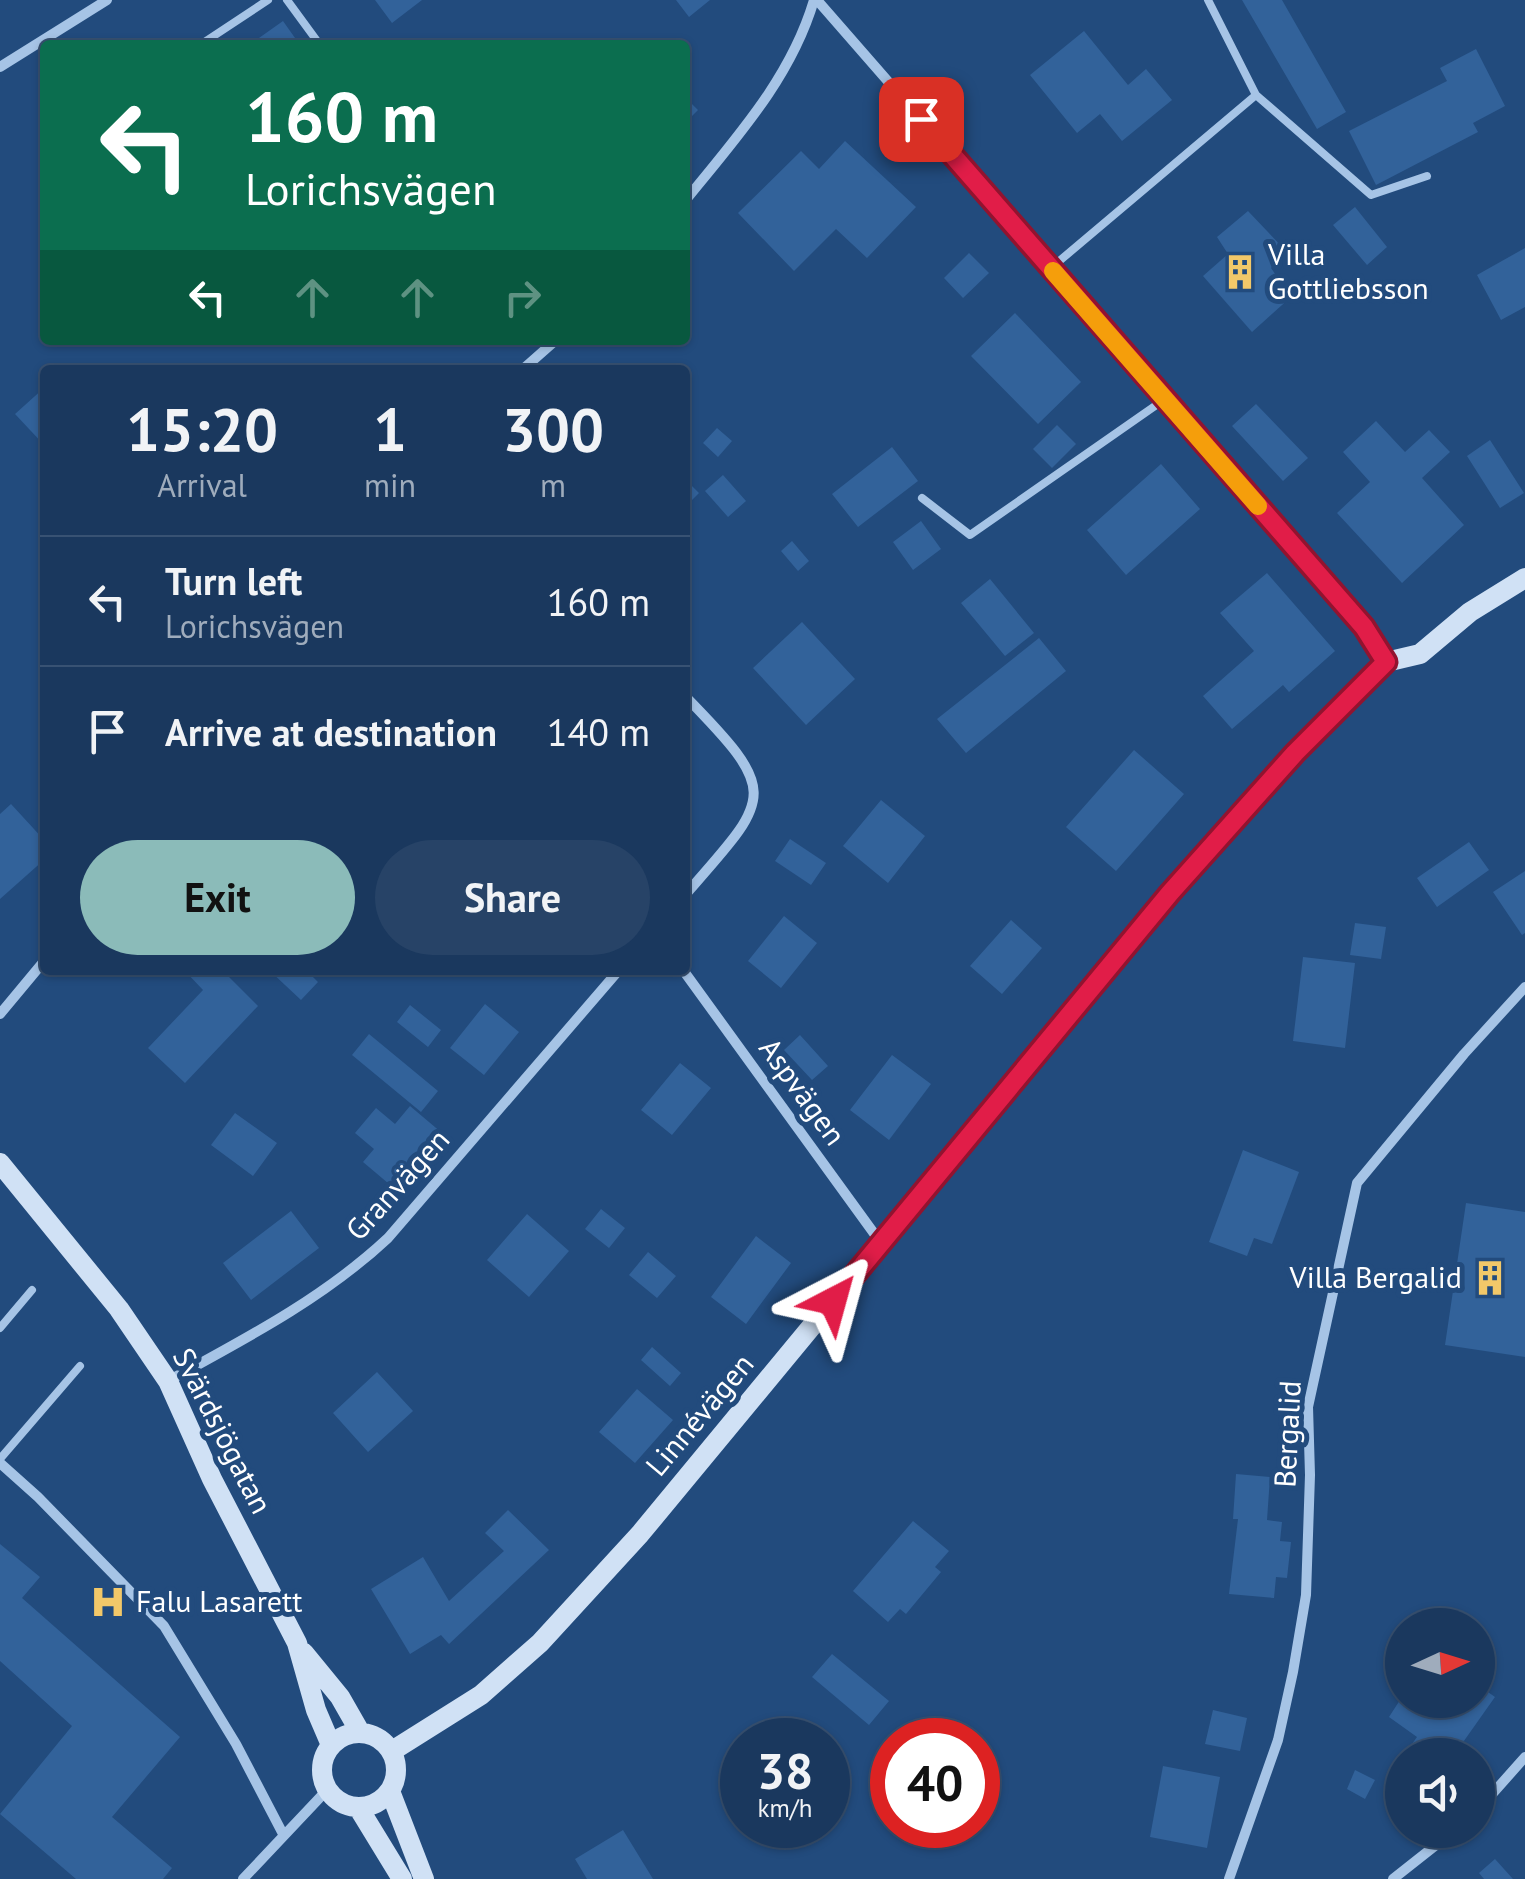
<!DOCTYPE html>
<meta charset="utf-8">
<style>
body{margin:0;font-family:"PT Sans",sans-serif;background:#274367;color:#f1f3f6;height:100vh;display:flex;flex-direction:column;font-size:38px;white-space:nowrap}
*{box-sizing:border-box;margin:0}
p{font-size:32px;color:#9facbc}
.icon{flex:none;width:55px;height:55px;fill:none;stroke:currentColor;stroke-width:2;stroke-linecap:round;stroke-linejoin:round}
.map{position:relative;flex:1;overflow:hidden}
.sheet{position:absolute;left:40px;top:365px;width:650px;height:610px;display:flex;flex-direction:column;background:#1a385e;border-radius:10px;box-shadow:0 2px 8px #0004,0 0 0 2px #385273}
.sheet>*{flex:none}
.top-card{position:absolute;left:40px;top:40px;width:650px;height:305px;border-radius:10px;box-shadow:0 2px 8px #0004,0 0 0 2px #385273;background:#0b6e4f;color:#fff;overflow:hidden}
.needle{width:65px;rotate:86deg}
.controls{position:absolute;left:1385px;top:1608px;display:grid;gap:20px}
.controls a{display:grid;place-items:center;width:110px;height:110px;border-radius:50%;background:#1a385e;box-shadow:0 2px 8px #0004,0 0 0 2px #385273;font-size:50px}
.speed{position:absolute;left:720px;top:1718px;display:flex;gap:20px;font-size:50px;font-weight:700;text-align:center}
.speed>*{display:grid;place-content:center;width:130px;height:130px;border-radius:50%;background:#1a385e;box-shadow:0 2px 8px #0004,0 0 0 2px #385273;line-height:1}
.speed small{font-size:25px;font-weight:400}
.speed .limit{border:15px solid #d22;background:#fff;color:#111}
.pin{position:absolute;display:grid;place-items:center;width:85px;height:85px;color:#fff;margin:-42px;border-radius:20px;box-shadow:0 5px 15px #0006}
.me{position:absolute;width:110px;margin:-55px;rotate:39deg;stroke-linejoin:round;filter:drop-shadow(0 0 8px #0008)}
.turn{display:flex;align-items:center;gap:35px;height:210px;padding:0 40px;font-size:45px}
.turn .icon{width:130px;height:130px;stroke-width:2.5}
.turn b{display:block;font-size:70px;line-height:85px}
.lanes{display:flex;align-items:center;height:95px;padding:0 40px;background:#0003;justify-content:center;gap:50px;direction:ltr}
.lanes .off{opacity:.35}
.eta{display:flex;justify-content:space-evenly;align-items:center;height:170px;text-align:center}
.eta b{font-size:60px;font-weight:700;line-height:70px}
.button{display:flex;gap:20px;margin-top:auto;padding:20px 40px}
.button a{flex:1;height:115px;border-radius:60px;background:#8bbbb9;color:#111;font-size:40px;font-weight:700;line-height:115px;text-align:center}
.button a+a{background:#274367;color:#f1f3f6}
ul{padding:0;list-style:none}
li{display:flex;align-items:center;gap:30px;height:130px;padding:0 40px;border-top:2px solid #385273}
li div{flex:1}
li b{display:block;font-size:38px}
li em{font-style:normal}
.map>svg:first-child{display:block}
</style>
<div class="map">
<svg width="1525" height="1879" viewBox="0 0 1525 1879">
<rect width="100%" height="100%" fill="#224b7d"/>
<!-- building -->
<path fill="#32629a" d="M375 0H422L392 23Z
M676 0H710L689 17Z
M1242 0H1282L1346 112 1317 129Z
M283 21 300 45H249Z
M1084 31 1128 85 1146 69 1172 100 1122 141 1100 114 1077 133 1030 75Z
M1476 49 1505 106 1473 123 1478 132 1376 185 1349 131 1447 81 1440 68Z
M685 97 698 110 685 123Z
M845 141 916 207 867 258 836 229 794 271 738 213 801 151 819 169Z
M1355 207 1387 247 1367 265 1333 225Z
M1248 211 1286 251 1271 268 1291 297 1252 332 1203 276 1228 254 1217 237Z
M1525 248V307L1501 320 1477 275Z
M969 253 989 273 963 298 944 278Z
M1015 313 1081 382 1038 424 971 356Z
M45 387V446L15 414Z
M1256 404 1308 458 1283 481 1232 426Z
M1376 421 1405 452 1429 430 1450 452 1422 478 1464 525 1402 583 1337 513 1370 482 1343 452Z
M1057 425 1076 444 1052 468 1033 449Z
M717 428 732 441 718 457 703 443Z
M1490 440 1524 493 1500 508 1467 456Z
M892 447 918 481 858 527 832 494Z
M1161 464 1200 509 1126 575 1087 530Z
M723 475 746 501 728 517 705 491Z
M685 479 699 493 685 507Z
M921 521 941 549 913 570 893 542Z
M792 541 809 561 798 571 781 551Z
M1267 573 1335 651 1289 692 1283 685 1232 729 1203 696 1254 651 1220 613Z
M990 579 1034 633 1005 656 961 603Z
M802 622 855 679 806 725 753 668Z
M1039 638 1066 671 966 753 937 719Z
M1134 750 1184 794 1116 871 1066 827Z
M881 800 925 836 888 883 843 846Z
M11 804 45 841V859L0 899V814Z
M790 839 826 863 811 885 775 861Z
M1469 842 1489 870 1437 907 1417 878Z
M1525 871V933L1522 935 1493 892Z
M784 916 817 943 781 988 748 961Z
M1011 920 1042 948 1002 994 970 966Z
M1355 923 1386 927 1381 959 1350 955Z
M1303 957 1355 963 1345 1048 1293 1041Z
M184 970H222L258 1006 185 1083 148 1048 203 990Z
M269 970H306L318 982 301 1000Z
M485 1004 519 1032 484 1075 450 1048Z
M410 1005 441 1030 428 1047 397 1022Z
M369 1034 438 1091 421 1112 352 1055Z
M800 1035 828 1066 812 1080 784 1050Z
M892 1055 931 1084 889 1140 850 1110Z
M680 1063 711 1088 672 1135 641 1110Z
M410 1106 442 1133 395 1189 363 1162 374 1149 355 1133 376 1108 395 1124Z
M235 1113 277 1143 253 1176 211 1145Z
M1243 1150 1299 1172 1272 1244 1254 1238 1247 1256 1209 1242Z
M1466 1203 1525 1212V1357L1445 1345Z
M601 1209 625 1228 609 1248 585 1229Z
M291 1211 319 1248 251 1300 223 1263Z
M527 1214 569 1251 529 1297 487 1260Z
M756 1236 791 1263 746 1324 711 1297Z
M648 1252 676 1276 657 1298 629 1275Z
M652 1347 681 1373 670 1386 641 1360Z
M377 1372 413 1411 368 1452 333 1413Z
M637 1389 673 1420 635 1463 599 1432Z
M1236 1474 1270 1477 1267 1520 1282 1522 1280 1541 1291 1542 1287 1578 1276 1577 1274 1598 1229 1594 1238 1519H1233Z
M508 1510 549 1550 449 1644 441 1635 410 1654 371 1589 423 1557 449 1601 504 1551 485 1533Z
M913 1521 949 1551 935 1567 941 1572 906 1614 900 1609 888 1622 853 1591Z
M0 1544 40 1577 22 1598 180 1737 112 1817 172 1868 163 1879H76L0 1814 72 1726 0 1661Z
M832 1654 889 1701 869 1725 812 1677Z
M1478 1685 1495 1697 1454 1755H1404L1417 1737 1389 1717 1400 1700H1407L1430 1717 1442 1700H1478Z
M1213 1710 1247 1718 1240 1751 1205 1744Z
M1163 1766 1220 1777 1207 1848 1150 1837Z
M1355 1770 1375 1780 1365 1799 1347 1789Z
M623 1830 653 1879H587L575 1859Z
M1495 1859 1513 1879H1484L1479 1873Z"/>
<g fill="none" stroke-linecap="round" stroke-linejoin="round">
<!-- lane -->
<path stroke="#a6c4e6" stroke-width="8" d="M287 0 320 45
M200 45 268 0
M1256 95 1371 195 1427 176
M1051 268 1256 95 1208 0
M922 498 970 535 1165 399
M0 1328 32 1290
M0 1459 80 1366"/>
<!-- street -->
<path stroke="#a6c4e6" stroke-width="10" d="M817 0 1364 627 1386 662
M0 67 107 0
M685 201C736 138 791 78 814 0
M522 370 556 340
M685 696C781 794 772 796 685 895
M683 970 881 1243
M0 1014 45 960
M168 1381C245 1339 324 1298 388 1238L619 970
M0 1463 38 1497 164 1626 236 1744 283 1834
M1478 1810 1525 1757
M243 1879 327 1790
M1229 1879 1278 1740 1293 1672 1306 1595 1310 1475 1308 1407 1357 1183 1464 1054 1525 987
M1393 1879 1455 1830"/>
<!-- secondary -->
<path stroke="#d0e1f5" stroke-width="20" d="M0 1163 119 1309 168 1381 212 1479 297 1643 316 1710 331 1745
M304 1653 340 1697 360 1732
M322 1770a37 37 0 1 1 74 0a37 37 0 1 1-74 0Z
M392 1751 481 1695 540 1643 640 1534 1170 893 1295 753 1386 662 1420 654 1470 612 1525 578
M390 1791 424 1879
M358 1807 402 1879"/>
</g>
<g fill="none" stroke-linecap="round" stroke-linejoin="round">
<defs>
<path id="route" d="M833 1301 1170 893 1295 753 1386 662 1364 627 921 119"/>
</defs>
<!-- route casing -->
<use href="#route" stroke="#92132f" stroke-width="25"/>
<!-- route -->
<use href="#route" stroke="#e11d48" stroke-width="18"/>
<!-- slow -->
<path stroke="#f59e0b" stroke-width="18" d="M1053 271 1258 506"/>
</g>
<!-- icons -->
<defs>
<symbol id="building-bare" viewBox="-9 -9 18 18"><path d="M-4-6H4V6H1V3H-1V6H-4ZM-2.5-4.3h1.7v1.8h-1.7ZM.8-4.3h1.7v1.8H.8ZM-2.5-1h1.7V.8h-1.7ZM.8-1h1.7V.8H.8Z" fill="#f2c869" stroke="#224b7d" stroke-width="2.5" paint-order="stroke"/></symbol>
<symbol id="hospital-bare" viewBox="-9 -9 18 18"><path d="M-5-5h3v3.5h4V-5h3V5h-3V1.5h-4V5h-3Z" fill="#f2c869" stroke="#224b7d" stroke-width="2.5" paint-order="stroke"/></symbol>
</defs>
<g fill-rule="evenodd">
<use href="#building-bare" x="1215" y="247" width="50" height="50"/>
<use href="#building-bare" x="1465" y="1253" width="50" height="50"/>
<use href="#hospital-bare" x="83" y="1577" width="50" height="50"/>
</g>
<g text-anchor="middle" stroke-width="10" stroke-linejoin="round" paint-order="stroke">
<!-- poi labels -->
<g font-size="30" fill="#fff" stroke="#224b7d" text-anchor="start">
<text x="1268" y="265">Villa<tspan x="1268" dy="34">Gottliebsson</tspan></text>
<text x="1462" y="1288" text-anchor="end">Villa Bergalid</text>
<text x="136" y="1612">Falu Lasarett</text>
</g>
<!-- street labels -->
<g font-size="30" fill="#fff" stroke="#224b7d">
<text transform="translate(802 1092) rotate(54)" y="10">Aspvägen</text>
<text transform="translate(398 1185) rotate(-48)" y="10">Granvägen</text>
<text transform="translate(700 1415) rotate(-50)" y="10">Linnévägen</text>
<text transform="translate(222 1431) rotate(63)" y="10">Svärdsjögatan</text>
<text transform="translate(1288 1434) rotate(-87)" y="10">Bergalid</text>
</g>
</g>
</svg>
<div class="controls">
<a><svg class="needle" viewBox="-14 -14 28 28"><path d="M0-13l5 13h-10z" fill="#e53935"/><path d="M0 13l5-13h-10z" fill="#9facbc"/></svg></a>
<a><svg class="icon" aria-label="sound" viewBox="0 0 24 24"><path d="M4 9h4l5-4v14l-5-4H4zM17 9q2 3 0 6"/></svg></a>
</div>
<div class="speed"><div>38<small>km/h</small></div><div class="limit">40</div></div>
<div class="pin" style="left:921px;top:119px;background:#d93025"><svg class="icon" aria-label="arrive" viewBox="0 0 24 24"><path d="M6 21V4h12l-3 4 3 4H6"/></svg></div>
<svg class="me" style="left:833px;top:1301px" viewBox="-20 -20 40 40"><path d="M0-17L14 15 0 8-14 15z" fill="#e11d48" stroke="#fff" stroke-width="4"/></svg>
<div class="top-card">
<div class="turn"><svg class="icon" aria-label="left" viewBox="0 0 24 24"><path d="M17 20v-9H6M10 6l-5 5 5 5"/></svg><div><b>160 m</b>Lorichsvägen</div></div>
<div class="lanes"><svg class="icon" aria-label="left" viewBox="0 0 24 24"><path d="M17 20v-9H6M10 6l-5 5 5 5"/></svg><svg class="icon off" aria-label="ahead" viewBox="0 0 24 24"><path d="M12 20V5M6 11l6-6 6 6"/></svg><svg class="icon off" aria-label="ahead" viewBox="0 0 24 24"><path d="M12 20V5M6 11l6-6 6 6"/></svg><svg class="icon off" aria-label="right" viewBox="0 0 24 24"><path d="M7 20v-9h11M14 6l5 5-5 5"/></svg></div>
</div>
<section class="sheet">
<div class="eta">
<div><b>15:20</b><p>Arrival</p></div>
<div><b>1</b><p>min</p></div>
<div><b>300</b><p>m</p></div>
</div>
<ul>
<li><svg class="icon" aria-label="left" viewBox="0 0 24 24"><path d="M17 20v-9H6M10 6l-5 5 5 5"/></svg><div><b>Turn left</b><p>Lorichsvägen</p></div><em>160 m</em></li>
<li><svg class="icon" aria-label="arrive" viewBox="0 0 24 24"><path d="M6 21V4h12l-3 4 3 4H6"/></svg><div><b>Arrive at destination</b></div><em>140 m</em></li>
</ul>
<div class="button"><a>Exit</a><a>Share</a></div>
</section>
</div>
